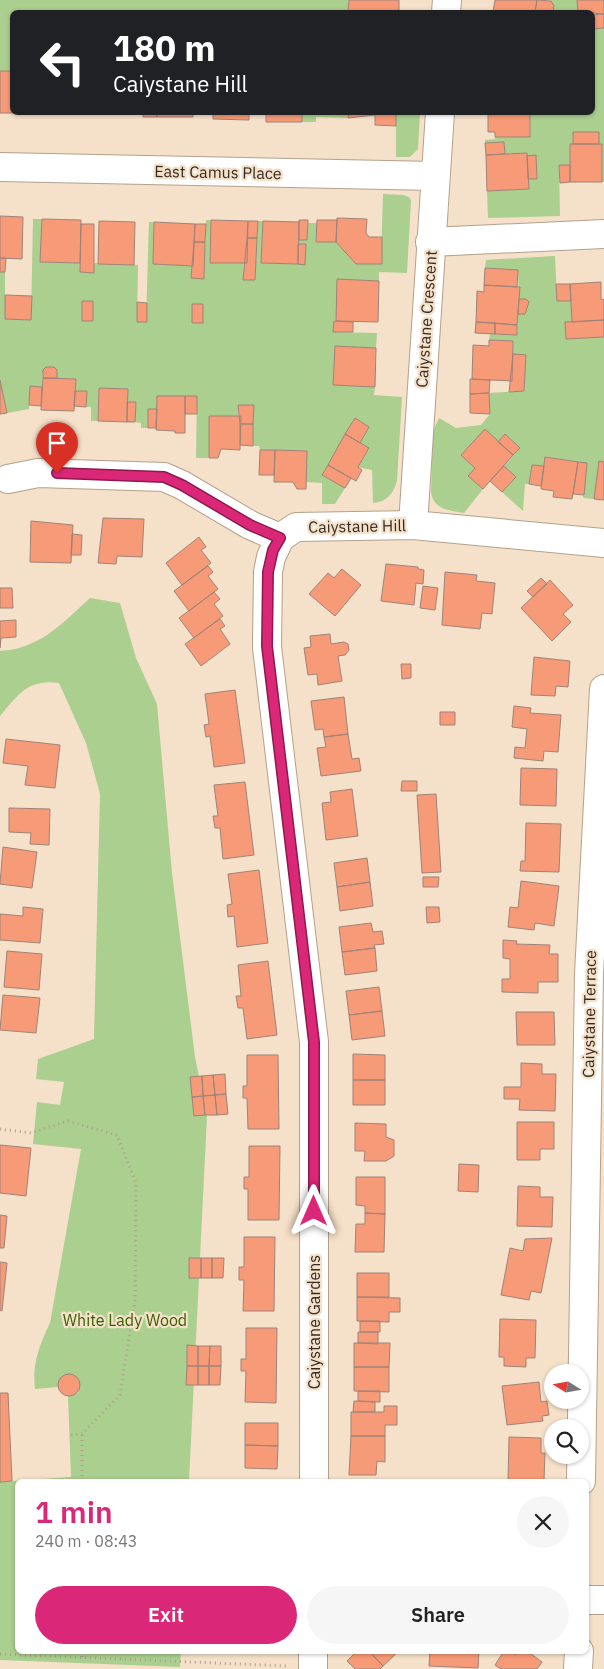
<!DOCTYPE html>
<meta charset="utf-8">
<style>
body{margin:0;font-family:"IBM Plex Sans",sans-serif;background:#f6f6f6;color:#222;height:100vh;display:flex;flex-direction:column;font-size:19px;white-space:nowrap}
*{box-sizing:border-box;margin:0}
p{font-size:16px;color:#767676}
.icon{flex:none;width:28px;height:28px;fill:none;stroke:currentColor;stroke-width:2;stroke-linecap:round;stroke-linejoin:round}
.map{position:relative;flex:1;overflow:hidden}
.side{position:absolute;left:15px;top:1479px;width:574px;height:175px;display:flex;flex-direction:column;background:#fff;border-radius:8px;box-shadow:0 1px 4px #0004}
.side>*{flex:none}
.hud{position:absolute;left:10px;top:10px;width:585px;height:105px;border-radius:8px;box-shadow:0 1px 4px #0004;background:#202124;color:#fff;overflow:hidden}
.needle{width:32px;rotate:281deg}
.fabs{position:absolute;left:544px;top:1364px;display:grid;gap:10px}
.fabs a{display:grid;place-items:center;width:45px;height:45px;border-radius:50%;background:#fff;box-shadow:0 1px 4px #0004;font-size:25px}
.pin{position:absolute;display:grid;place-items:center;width:42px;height:42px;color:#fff;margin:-51px -21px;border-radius:50% 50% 50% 0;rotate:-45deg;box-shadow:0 0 5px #0007}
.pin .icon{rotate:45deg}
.me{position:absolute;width:55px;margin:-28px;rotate:0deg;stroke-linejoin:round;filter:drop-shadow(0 0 4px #0008)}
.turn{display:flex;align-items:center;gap:18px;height:105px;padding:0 20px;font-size:22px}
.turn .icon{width:65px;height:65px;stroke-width:2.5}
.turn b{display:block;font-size:35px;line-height:42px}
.round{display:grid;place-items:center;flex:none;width:52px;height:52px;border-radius:26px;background:#f6f6f6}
.headline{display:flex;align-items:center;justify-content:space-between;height:85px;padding:0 20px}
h1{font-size:30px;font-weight:600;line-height:38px;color:#db2777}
.cta{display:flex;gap:10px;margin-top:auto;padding:10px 20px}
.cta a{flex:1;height:58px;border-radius:30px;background:#db2777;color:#fff;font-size:20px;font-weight:600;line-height:58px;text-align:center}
.cta a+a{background:#f6f6f6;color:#222}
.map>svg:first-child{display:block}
</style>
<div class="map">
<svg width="604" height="1669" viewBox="0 0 604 1669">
<rect width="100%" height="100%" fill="#f5e0c9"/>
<!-- green -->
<path fill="#abcf8f" d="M0 0H349L348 12H12V71H0Z
M550 0H577L578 12H553L554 6Z
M604 28V182H602V144H599V132H573V144H570V165L559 166 560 216 488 218 487 191 528 189V179H537L536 156H527V153L505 154 504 142 485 143V140L495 139V137H530V113L592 112 593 29Z
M302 113H349L348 118 316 117V122H302Z
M396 113H420L418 149 410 157H396Z
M383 194 403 195 409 197 411 201 407 273 379 272V281L334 321 333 332 377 333 376 348 335 346 333 385 375 387 374 395 402 397 397 481C393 494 387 502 373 503L372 470 358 467 369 449 360 443 369 427 355 418 322 475 345 488 335 504H322V483L306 482V451L260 450 259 446H253V405H238V416H209V458H196L197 396H157V409H148V428H141V423L135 422 136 402H127V389L99 388 98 421H91V407H86L87 392 75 391 76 379 57 378V370L54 367H46L43 370 42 387 30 386 29 409 7 413 0 380V272H5V319L31 320 33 219H42L41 262 80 263V272L93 273 94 263 138 265 137 322H146L149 222H154L153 264 192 266V278H204L206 220H211L210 263H244L243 280H255L258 221H263L261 263 305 264 306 244H298L299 240H307L308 223H317L316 242H336L356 264H381Z
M555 256 557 301H571L572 322H565L566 339 604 337V462H599L594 499 583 498 586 463 546 457 544 466 532 465 529 484H525L523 511 502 492 516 477 504 466 520 448 505 434 498 442 485 429 461 455 475 468 468 476 483 489 464 513C448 510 434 510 431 492L433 431 439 418 456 428 481 425 490 414 489 393 524 391 526 355 513 354V341L489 340 490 334 517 335 518 314H525L529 302 526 299H519L518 270 485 268 486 260Z
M90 598 120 603 136 658 157 704 172 873 195 1057 207 1116 189 1481H18V1651H181L180 1667 0 1660V1482L71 1477 68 1396 78 1393 80 1382C76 1375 70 1372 62 1377L58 1387 35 1389C32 1364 39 1346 50 1323L81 1149 33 1144 37 1102 60 1105 64 1082 36 1079 38 1059 94 1039 100 794 86 743 59 683C28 679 19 694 0 716V651C39 649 63 623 90 598Z"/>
<!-- building -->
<path fill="#f79a77" stroke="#9f8379" d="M349 0H399V12H348Z
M495 0H537L535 12 493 11Z
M537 0 551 1 554 6 553 12H535Z
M577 0H604V14L578 12Z
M604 14V28L592 29V15Z
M0 71H12V112L25 113H0Z
M143 112H157V117H143Z
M157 112H193V117H157Z
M213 112H249V120L213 119Z
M266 112H302V122H266Z
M349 112H396V126L375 125V115L348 118Z
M488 112H530V137H495V132H488Z
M573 132H599V144H573Z
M504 142 505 154 486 155 485 143Z
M570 144H602V182H570Z
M527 153 529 189 487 191 486 155Z
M536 155 537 179H528L527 156Z
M559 165H570V182L560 183Z
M0 216 23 217 22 259 0 258Z
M337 218 367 219 366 233 369 237H382V264H356L336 242Z
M42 219 81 220 80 263 40 262Z
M211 220 248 221 247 263H210Z
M299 220H308L307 240H299Z
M317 220H337L336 242H316Z
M99 221 135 222 134 265 98 264Z
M248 221H258L257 238H247Z
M263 221 299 222 298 264 261 263Z
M154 222 195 224 193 266 153 264Z
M81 224H94V273L80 272Z
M195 224H206L205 242H194Z
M247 238H257L255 280H243Z
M194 242H205L204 279 191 278Z
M298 244H306L305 265 298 264Z
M0 258H6L5 272H0Z
M485 268 518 270 517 287 484 285Z
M337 279 379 281 378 322 336 321Z
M601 282V299L604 300V320L572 322 570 284Z
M556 284H570L571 301H557Z
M484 285 520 287 517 325 476 322 477 291 484 292Z
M5 295 32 296 31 320 5 319Z
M519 299H526L529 302 525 314H518Z
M82 301H93V321H82Z
M137 302 147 303V322H137Z
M192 304H203V323H192Z
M604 320V337L566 339 565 322Z
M334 321 353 322V332H333Z
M476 322 495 323V334L475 333Z
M495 323 517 325V335L495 334Z
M489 340 513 341 512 381 472 379 473 345 489 346Z
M335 346 376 348 375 387 333 385Z
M513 354 526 355 524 391 509 392Z
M46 367H54L57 370V378H43V370Z
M43 378 76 379 74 411 41 410Z
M470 379 490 380 489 393 470 394Z
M0 380 7 413 0 414Z
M30 386 42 387 41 406 29 405Z
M99 388 128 389 127 422 98 421Z
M75 391H87L86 407 74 406Z
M489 393 490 414 470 413V394Z
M157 396H185V433H175V431L156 430Z
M185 396H197V414H185Z
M127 402H136L135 422H127Z
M238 405H254L253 424H240Z
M148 409H157L156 428H148Z
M209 416H241L240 450 221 449 218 458H209Z
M355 418 369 427 360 443 345 434Z
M240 424H253V446L240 445Z
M485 429 513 455 483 489 468 476 475 468 461 455Z
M345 434 369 448 358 467 362 470 356 481 328 465Z
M505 434 520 448 513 455 498 442Z
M260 450H275L274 475H259Z
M275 450 307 451 306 489H297L293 482H274Z
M545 457 578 462 572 499 553 497 554 491 541 489Z
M599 461 604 462V500L594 499Z
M578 462 587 463 584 495 573 494Z
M328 465 351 478 345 488 322 475Z
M532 465 544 466 541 486 529 484Z
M504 466 516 477 502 492 490 481Z
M103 518 144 519 142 557 117 556 116 564 98 563Z
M31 521 73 525 71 563 30 562Z
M72 534 82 535 81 555H71Z
M199 537 206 547 201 550 211 563 182 585 166 563Z
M386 564 418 567V569L424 570 423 584 416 583 414 605 381 601Z
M208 566 213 572 208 576 218 589 189 611 174 591Z
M342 569 361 585 335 616 309 594 328 573 334 578Z
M445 572 477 575 476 581 495 583 492 614 482 613 480 629 442 625Z
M541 578 547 584 533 597 527 591Z
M550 580 573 605 563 614 571 622 552 641 521 608Z
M423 586 438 588 435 610 420 608Z
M0 588H12L13 608H0Z
M214 592 220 599 214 604 223 616 194 638 179 618Z
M220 619 225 626 220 629 230 644 201 666 185 644Z
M16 620V637L1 638 0 648V621Z
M330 634 331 644 344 642 348 644 349 650 345 655 338 656 342 681 318 685 317 674 308 675 304 648 311 647 310 636Z
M534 657 570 661 568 687 556 686 555 696 531 695Z
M401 664H411V678L402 679Z
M235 690 245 763 214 767 210 736 206 737 204 725 209 724 205 694Z
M344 697 348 734 324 737 323 729 315 730 311 701Z
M514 706 531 708 530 713 561 715 558 752 544 751 543 761 514 758 515 747 525 748 527 729 512 727Z
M440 712H455V725H440Z
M348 734 352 759 359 758 361 771 321 776 317 748 326 747 324 737Z
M6 739 60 745 55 788 25 785 28 766 3 763Z
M521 768 557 769 556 806 520 805Z
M402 781H417V791H401Z
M245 782 254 855 223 859 220 828H215L213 816H218L214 785Z
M352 789 358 836 326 840 322 803 331 802 330 792Z
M436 794 441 872 422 873 417 795Z
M9 808 50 809 49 845 30 844 31 833 9 832Z
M526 823 561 824 559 872 520 871 521 861H525Z
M3 847 37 852 32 888 0 884Z
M367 858 370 882 337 887 334 863Z
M259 870 268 943 237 947 234 916 228 917 227 905 232 904 228 874Z
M423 877H439L438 887H423Z
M521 881 559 886 554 926 535 923 534 930 508 927 510 907 518 908Z
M370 882 373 906 340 911 337 887Z
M23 907 43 909 40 943 0 940V914L23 916Z
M426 907H439L440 922 427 923Z
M371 923 373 932 382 931 384 944 374 945 375 948 342 952 339 927Z
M503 940 517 941 516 944 550 945 549 954H558V982H538V993L502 992V979H510V959L503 958Z
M375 948 377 971 345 975 342 952Z
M7 951 42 954 39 990 4 987Z
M268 961 277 1035 247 1039 243 1008H238L236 996H241L238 965Z
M379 987 382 1011 349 1015 346 991Z
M3 995 40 998 36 1033 0 1030Z
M382 1011 385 1036 352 1040 349 1015Z
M516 1012H554L555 1045H517Z
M353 1054 385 1055V1080H353Z
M247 1055H278L279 1129H248L247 1098H243V1086H247Z
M521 1063 542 1064V1074H556L555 1111 519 1110 520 1099H504V1087H521Z
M225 1074 226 1094 215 1095 213 1075Z
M213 1075 215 1095 203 1096 202 1076Z
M202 1076 203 1096 192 1097 190 1077Z
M353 1080H385V1105H353Z
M226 1094 228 1114 217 1115 215 1095Z
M215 1095 217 1115H205L203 1096Z
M203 1096 205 1115 194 1116 192 1097Z
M517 1122H554V1149H540V1160H517Z
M355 1123 386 1124V1137L394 1140V1156L386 1161H364L365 1151H355Z
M0 1145 31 1148 26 1196 0 1193Z
M249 1146H280L279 1220H248V1189H244V1177H249Z
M459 1164 479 1165 478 1192 458 1191Z
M356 1177H385V1214L365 1213V1206L356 1205Z
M518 1186 540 1187V1197H553L552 1227 517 1226Z
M365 1213 385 1214 384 1252H355L356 1224H365Z
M0 1215 7 1216 4 1248H0Z
M244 1237H275L274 1311H243L244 1280H239V1267H244Z
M552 1238 541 1293 531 1291 529 1300 501 1295 510 1248 523 1251 525 1239Z
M189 1258H201V1278H189Z
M201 1258H212V1278H201Z
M212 1258H224L223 1278H212Z
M0 1262 7 1263 2 1311 0 1310Z
M357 1273H389V1297H357Z
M357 1297 400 1298V1312H389V1322L357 1321Z
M500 1319 536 1320 535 1358H526V1367L504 1366V1357H499Z
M360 1321H380V1332H360Z
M246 1328H277L276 1403 245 1402 246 1371H241V1359H246Z
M358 1332H378V1344L358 1343Z
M354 1343H390L389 1367H354Z
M187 1345 198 1346V1366H187Z
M198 1346H210L209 1366H198Z
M210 1346H221V1366H209Z
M187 1366H198V1385H186Z
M198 1366H209V1385H198Z
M209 1366H221L220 1385H209Z
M354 1367H389V1392L354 1391Z
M58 1385a11 11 0 1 1 22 0a11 11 0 1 1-22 0Z
M539 1382 541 1402 547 1401 549 1415 542 1416 543 1421 507 1425 502 1386Z
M358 1391H380V1402L358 1401Z
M0 1393H8L12 1481 0 1482Z
M354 1401 375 1402V1412H353Z
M384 1406H397V1425H385V1436H351V1412H384Z
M245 1423H278V1446L245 1445Z
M351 1436H385V1462L377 1461 376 1475H349Z
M509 1437 541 1438V1453H545L544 1481H508Z
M245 1445 278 1446 277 1469 245 1468Z
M357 1651H369L383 1666 380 1669H355L347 1661Z
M369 1651H399L383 1666Z
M430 1651H479L478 1668 429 1666Z
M504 1651H510L515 1655 518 1651H527L542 1662 537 1669H501L495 1665Z"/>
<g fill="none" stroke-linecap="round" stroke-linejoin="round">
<defs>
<path id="minor" d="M446 12 447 0
M0 167 435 176
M430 242 604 234
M8 479 38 473 164 477 182 485 250 525 280 538 296 527 413 525 604 543
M413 525 440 112
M280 538 271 557 268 572 267 647 314 1042V1481
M581 1481 589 974 604 689
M586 1600H604
M313 1669V1651
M578 1669 579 1651"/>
</defs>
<!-- minor casing -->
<use href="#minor" stroke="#b4a18b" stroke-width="30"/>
<!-- path -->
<path stroke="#ae9e8c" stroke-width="3" stroke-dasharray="1 4" stroke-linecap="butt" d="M0 1129 31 1133 68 1121 117 1135 136 1183 135 1300 120 1395 82 1434 69 1435
M82 1481V1434
M0 1654 287 1666
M82 1657V1651"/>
<!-- minor -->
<use href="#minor" stroke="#fff" stroke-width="28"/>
</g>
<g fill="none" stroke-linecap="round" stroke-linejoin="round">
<defs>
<path id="route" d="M57 473 164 477 182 485 250 525 280 538 273 550 268 572 267 646 314 1042V1211"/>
</defs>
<!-- route casing -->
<use href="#route" stroke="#8e194d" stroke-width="12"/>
<!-- route -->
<use href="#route" stroke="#db2777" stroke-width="9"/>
</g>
<g text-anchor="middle" stroke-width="4.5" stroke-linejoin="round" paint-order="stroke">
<!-- street labels -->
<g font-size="16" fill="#352d24" stroke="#f5e0c9">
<text transform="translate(218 172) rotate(1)" y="6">East Camus Place</text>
<text transform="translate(426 319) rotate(-86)" y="6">Caiystane Crescent</text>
<text transform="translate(357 526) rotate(-1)" y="6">Caiystane Hill</text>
<text transform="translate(589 1014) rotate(-89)" y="6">Caiystane Terrace</text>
<text transform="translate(314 1322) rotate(-90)" y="6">Caiystane Gardens</text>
</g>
<!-- park labels -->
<g font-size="16" fill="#396001" stroke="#f5e0c9">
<text x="125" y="1326">White Lady Wood</text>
</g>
</g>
</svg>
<div class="fabs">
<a><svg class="needle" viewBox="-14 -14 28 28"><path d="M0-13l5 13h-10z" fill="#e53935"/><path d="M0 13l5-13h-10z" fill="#767676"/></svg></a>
<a><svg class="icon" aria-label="search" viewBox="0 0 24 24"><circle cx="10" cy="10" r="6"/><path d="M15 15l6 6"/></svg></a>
</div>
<div class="pin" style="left:57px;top:473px;background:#d93025"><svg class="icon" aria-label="arrive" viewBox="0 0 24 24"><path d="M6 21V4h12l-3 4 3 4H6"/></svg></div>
<svg class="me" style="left:314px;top:1211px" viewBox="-20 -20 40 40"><path d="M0-17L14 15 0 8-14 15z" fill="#db2777" stroke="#fff" stroke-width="4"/></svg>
<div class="hud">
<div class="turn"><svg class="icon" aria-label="left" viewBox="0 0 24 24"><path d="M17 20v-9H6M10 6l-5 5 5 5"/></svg><div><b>180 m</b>Caiystane Hill</div></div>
</div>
<section class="side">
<div class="headline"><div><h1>1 min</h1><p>240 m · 08:43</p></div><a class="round"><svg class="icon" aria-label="close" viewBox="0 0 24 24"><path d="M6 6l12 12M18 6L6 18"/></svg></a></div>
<div class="cta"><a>Exit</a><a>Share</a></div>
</section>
</div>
